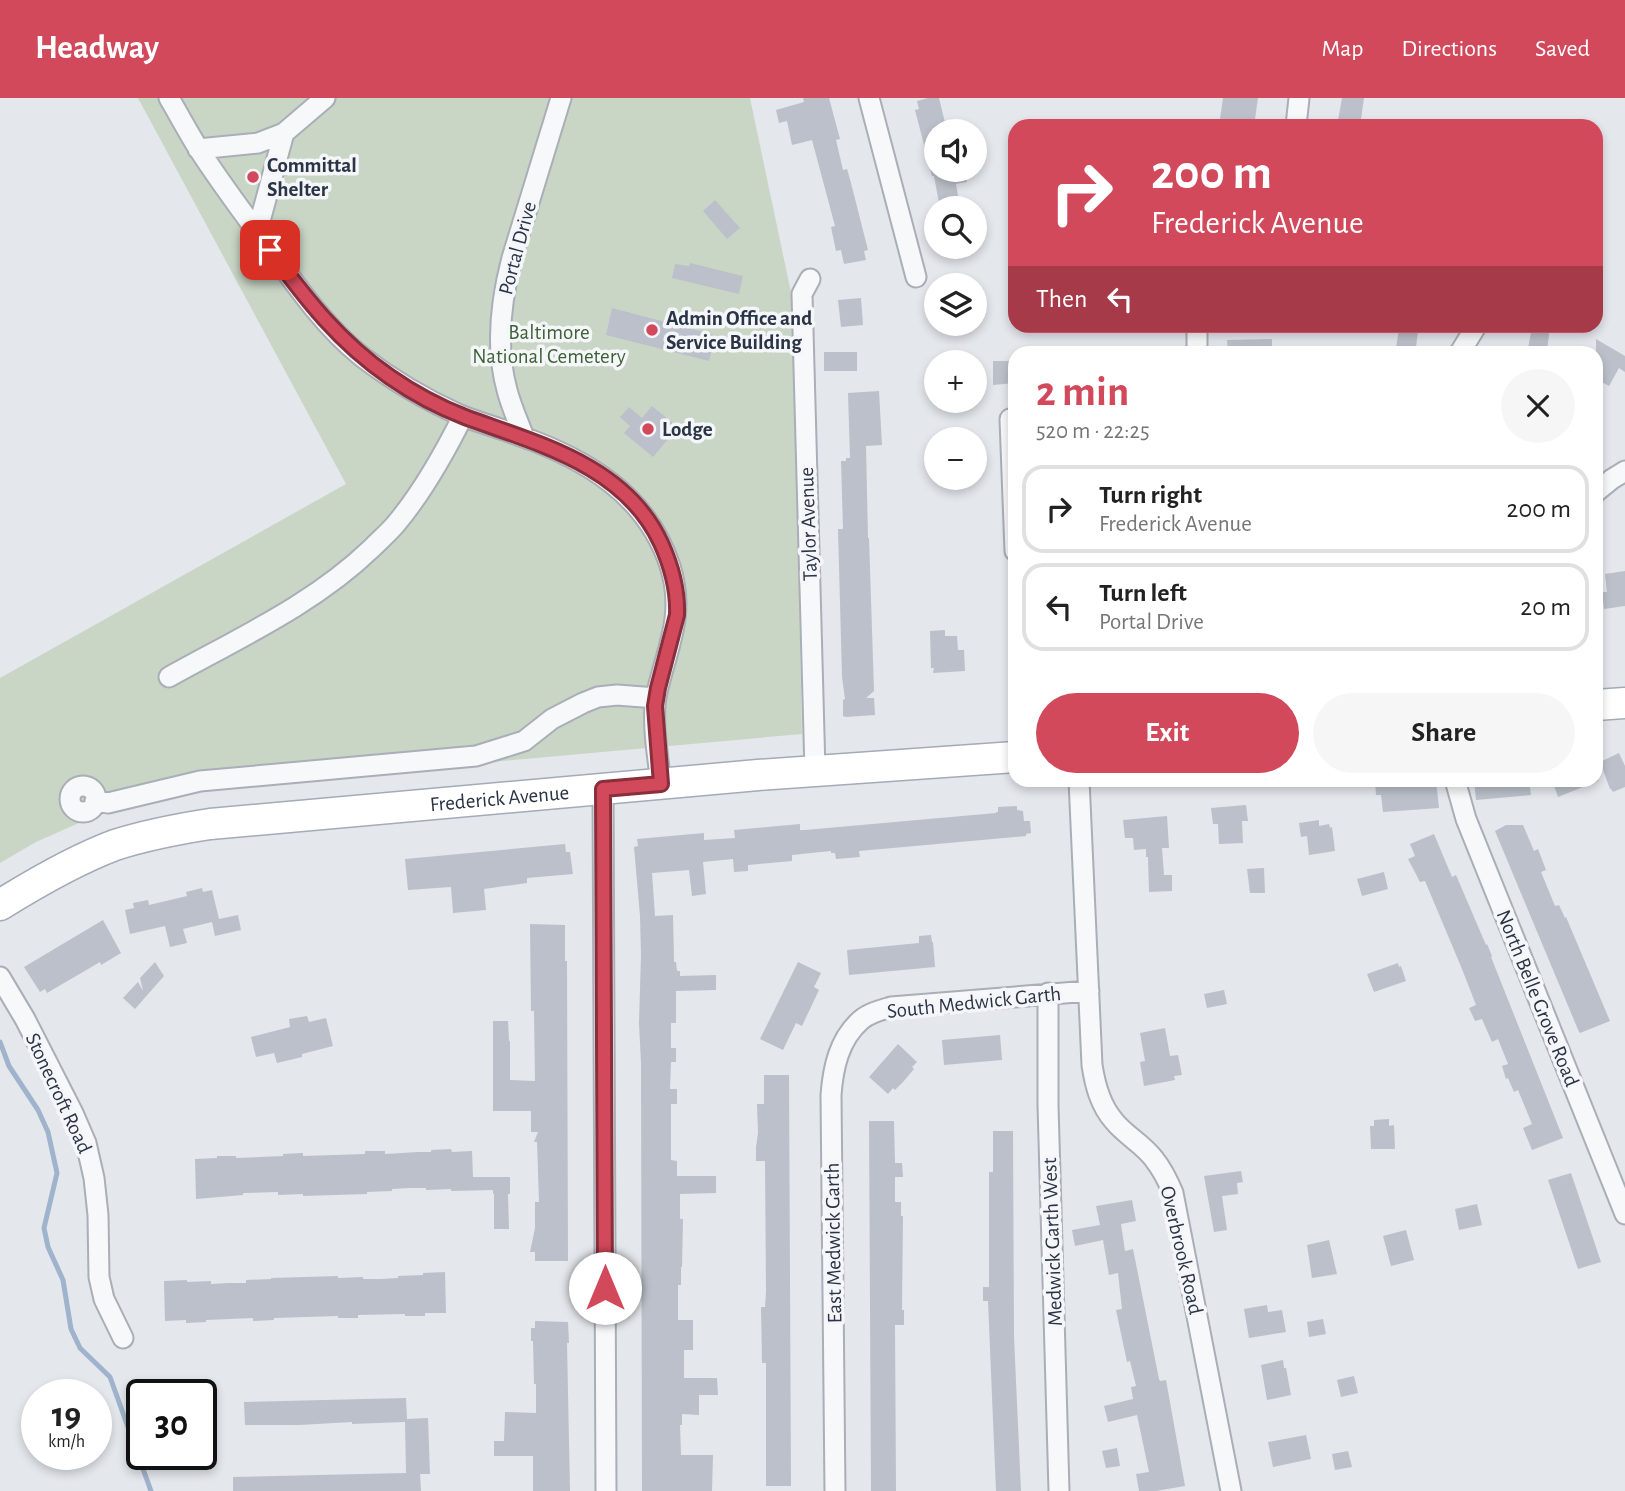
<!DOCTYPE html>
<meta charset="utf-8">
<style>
body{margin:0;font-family:"Alegreya Sans",sans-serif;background:#f6f6f6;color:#222;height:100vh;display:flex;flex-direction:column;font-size:26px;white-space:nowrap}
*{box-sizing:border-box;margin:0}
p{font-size:23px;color:#767676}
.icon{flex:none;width:38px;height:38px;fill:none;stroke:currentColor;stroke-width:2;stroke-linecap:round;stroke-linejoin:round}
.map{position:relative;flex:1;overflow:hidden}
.drawer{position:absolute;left:1008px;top:248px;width:595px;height:441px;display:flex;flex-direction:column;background:#fff;border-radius:21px;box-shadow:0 4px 10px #0003}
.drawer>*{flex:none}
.guide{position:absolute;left:1008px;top:21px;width:595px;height:214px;border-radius:21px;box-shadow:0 4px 10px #0003;background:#d1495b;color:#fff;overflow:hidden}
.buttons{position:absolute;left:924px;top:21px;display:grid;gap:14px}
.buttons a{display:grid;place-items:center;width:63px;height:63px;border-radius:50%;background:#fff;box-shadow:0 4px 10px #0003;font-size:35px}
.speed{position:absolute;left:21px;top:1281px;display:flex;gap:14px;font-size:35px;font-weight:700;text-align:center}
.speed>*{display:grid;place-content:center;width:91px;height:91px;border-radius:50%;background:#fff;box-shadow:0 4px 10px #0003;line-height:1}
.speed small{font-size:18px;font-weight:400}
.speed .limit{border:4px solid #111;border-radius:10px;background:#fff;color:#111}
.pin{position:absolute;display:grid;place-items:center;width:60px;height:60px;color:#fff;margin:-30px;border-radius:14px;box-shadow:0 4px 10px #0006}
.me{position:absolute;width:77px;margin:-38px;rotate:0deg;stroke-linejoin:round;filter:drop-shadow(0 0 5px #0008)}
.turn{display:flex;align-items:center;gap:24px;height:147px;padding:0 28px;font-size:32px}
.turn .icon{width:91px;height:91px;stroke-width:2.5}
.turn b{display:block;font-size:49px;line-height:60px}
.then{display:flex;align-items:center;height:66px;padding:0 28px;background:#0003;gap:14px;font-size:26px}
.round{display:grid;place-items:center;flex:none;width:74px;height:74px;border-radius:37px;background:#f6f6f6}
.headline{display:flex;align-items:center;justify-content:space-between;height:119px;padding:0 28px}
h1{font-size:42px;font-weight:600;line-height:52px;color:#d1495b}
.button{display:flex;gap:14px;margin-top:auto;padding:14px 28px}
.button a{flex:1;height:80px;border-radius:42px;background:#d1495b;color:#fff;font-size:28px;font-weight:600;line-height:80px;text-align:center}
.button a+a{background:#f6f6f6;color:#222}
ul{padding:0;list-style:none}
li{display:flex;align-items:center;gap:21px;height:88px;margin:0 14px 10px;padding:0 14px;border:4px solid #e0e0e0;border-radius:21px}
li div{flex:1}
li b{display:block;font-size:26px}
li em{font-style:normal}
header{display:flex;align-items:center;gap:42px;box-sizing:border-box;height:98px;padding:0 35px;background:#d1495b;color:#fff}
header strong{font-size:33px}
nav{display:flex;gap:38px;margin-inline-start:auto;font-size:24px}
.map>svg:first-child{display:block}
</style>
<header>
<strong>Headway</strong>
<nav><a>Map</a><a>Directions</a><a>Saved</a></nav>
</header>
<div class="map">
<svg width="1625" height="1393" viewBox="0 0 1625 1393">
<rect width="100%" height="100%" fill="#e4e7ec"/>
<!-- green -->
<path fill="#c9d6c5" d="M138 0H750L793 204 802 636 234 687 143 702 88 721 36 744 0 765V580L346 386Z"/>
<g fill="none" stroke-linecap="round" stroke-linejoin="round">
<!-- stream -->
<path stroke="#9fb4cc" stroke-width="5" d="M0 944 9 968 38 1012 48 1034 57 1075 44 1130 48 1149 63 1182 71 1231 80 1250 110 1279 151 1393"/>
</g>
<!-- building -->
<path fill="#bbc0ca" d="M803 0H829L840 41 836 42 843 72 847 71 851 85 868 152 864 153 866 162 844 166 841 152 836 153 831 129 835 128 812 42 792 47 787 23 779 25 776 12 804 4Z
M928 0H939L947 33H936V72H965L967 84 956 86 960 110H940L934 78H932L915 12 919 11 917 3Z
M1223 0H1258L1254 28H1219Z
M1342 0H1364L1360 28H1337Z
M715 102 740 130 727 141 703 113Z
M690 165 743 178 739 196 672 180 675 166 689 168Z
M861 200 863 227 841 229 838 202Z
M612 210 715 237 709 263 606 237Z
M1532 228H1550L1547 253 1528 251Z
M1399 231 1418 234 1415 256H1395Z
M1272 241V254L1228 255 1227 242Z
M1596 241 1625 258V274L1619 270 1609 288 1596 281Z
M824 254H857V273H824Z
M993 263H1015V285L993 287Z
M879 293 882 347 866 348 868 440H869L874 593 866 600H874L875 617 846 619 843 618V602L845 601 842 579 838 431H843L841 363H846V360H850L848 295Z
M652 308 674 326 665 337 669 340 653 359 624 335 630 328 620 319 629 309 642 320Z
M1625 473V508L1604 511 1602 494H1607L1605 476Z
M945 532V538H957L958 552H964L965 573 933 575 934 570H931L930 533Z
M1619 655 1625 668V689L1613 694 1611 691H1610L1600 664Z
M1375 682H1436L1439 710 1383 714 1381 697H1376Z
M1474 682H1529L1531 697 1476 702Z
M1552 682H1598V683L1558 699Z
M1246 707 1248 723H1242L1243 745 1219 746 1218 726H1213L1211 710Z
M1017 708V712L1023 713 1024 723H1030L1031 735 1026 736V738L859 753 860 759 836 761 835 755H831V753L792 757V763L748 767V773L734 774 733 761 703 764 706 796 692 798 689 772 652 775 655 818 673 817 674 864H676L677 873H680V878L716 877V892L676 893V925H671V950H676V964H671L670 991H677V1006H671V1062L677 1063V1078H716V1095L680 1096V1121H683L682 1169H681V1187H678V1222H693V1252H684V1280H717L718 1297H699V1317L682 1316V1327H680L681 1357H713L712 1393H642L641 965 639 925 641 857 640 818 634 749 638 748 637 741 704 735V742L735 740 734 732 800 726V732H805L996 715V714H998V709Z
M1167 718 1169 750H1162L1164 777H1172V793L1149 794 1148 759H1146V751L1134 752 1133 740H1125L1123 722Z
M1319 722V728L1329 726 1330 730 1332 729 1335 753 1309 757 1307 738 1301 739 1299 725Z
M1506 727H1523L1534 753 1538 751 1546 772 1541 774 1555 808 1559 807 1565 820 1566 819 1610 923 1580 935 1579 934 1495 733Z
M1434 736 1452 779 1456 777 1486 847 1487 846 1492 858 1491 859 1563 1040 1532 1052 1523 1030 1532 1026 1518 992 1514 994 1508 980 1506 981 1502 968 1508 966 1498 941 1492 944 1482 921 1475 923 1469 910 1476 907 1462 871 1425 783 1420 784 1408 761 1415 758 1410 746Z
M565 746 566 754H570L573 776 527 780V785L484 791 486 812 453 815 451 789 408 792 405 761Z
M1264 770 1265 795H1250L1247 771Z
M1384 774 1388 791 1362 798 1357 781Z
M202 790 203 794 212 792 219 821 238 817 241 832 215 838 212 824 183 831 187 845 170 849 165 828 130 836 125 812 134 810 133 805 148 802 149 807 187 798 186 794Z
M103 822 121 855 101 867 100 864 47 895 45 891 40 894 24 869Z
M530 826 565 827V863H567L568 1163H535V1154H530L535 1130V1104H539L537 1044H534L538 1034H531V1013H493V923H508L509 943H510V982L535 983 534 913H531Z
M931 837 932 844H933L935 869 849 877 847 852 919 845V838Z
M155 864 164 878 135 911 123 900 138 884 143 893 140 880Z
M798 864 821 875 814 889 819 892 802 928 796 925 783 952 760 941Z
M1398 865 1399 869 1401 868 1406 883 1374 894 1367 876Z
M1224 892 1227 906 1207 910 1204 896Z
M307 918 309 924 326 920 333 948 302 956V959L277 965 274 955 256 959 251 939 290 929 289 921Z
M1165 930 1170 958 1178 957 1182 977 1174 978 1175 982 1144 988 1140 964 1145 963 1140 935Z
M1000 937 1002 962 944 967 942 942Z
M898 946 917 964 912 969 914 971 903 984 895 992 893 990 888 996 869 979Z
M764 977H789L791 1388H766V1265H762L761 1209H765L766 1194 765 1063H756V1049L758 1035 757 1006H764Z
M1389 1021V1028L1394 1027 1395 1051H1371L1370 1028H1374V1022Z
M869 1023H894L895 1065H902L903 1079H895V1104H901V1118H903L902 1212H904V1227H895L896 1393H871Z
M993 1033H1013L1014 1239 1021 1393H996L988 1203H983V1189H989V1074H993Z
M451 1051 452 1054 472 1053 473 1079H510V1096H508L509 1131H494V1096H493V1092L451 1093V1091L426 1092V1090H409L392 1091V1093L367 1094V1096L303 1098V1096L278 1097V1094L243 1095V1097L196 1101 195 1061 217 1060V1058H236V1060L283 1058V1056L303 1055V1058L365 1056V1053H385V1056L418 1054H431V1052Z
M1241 1073 1243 1084 1237 1085 1238 1096 1222 1098 1227 1132 1214 1134 1204 1078Z
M1571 1075 1601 1164 1578 1171 1548 1082Z
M1132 1102 1136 1123 1121 1126 1125 1153 1133 1151 1159 1281 1160 1283 1166 1282 1185 1388 1156 1393H1139L1136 1376 1149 1374 1137 1317 1108 1324 1104 1308 1133 1301 1131 1289 1136 1288 1130 1263 1127 1264 1116 1212 1122 1211 1118 1175 1109 1177 1103 1142 1075 1148 1072 1132 1100 1127 1096 1108Z
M1477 1106 1482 1127 1459 1132 1455 1111Z
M1406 1132 1414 1162 1391 1168 1383 1138Z
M1329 1142 1337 1176 1312 1180 1307 1147Z
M445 1174 446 1215H425V1218H405V1216L358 1217V1220H338V1218L274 1220V1222L253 1223V1220L206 1222V1224L186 1225V1222L165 1223 164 1183 187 1182V1184L211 1183V1186L228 1185H246V1182L271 1181V1180L338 1178V1180L363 1179V1181H380L398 1180V1178L423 1177V1175Z
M1267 1207 1268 1214 1282 1212 1286 1234 1249 1240 1244 1211Z
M1323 1221 1326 1236 1309 1239 1307 1224Z
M535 1223 568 1224 569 1245H567L570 1393H533V1358H494V1343H504L505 1314 536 1315V1286H534L533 1243H531V1230H535Z
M1283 1262 1284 1270H1286L1291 1297 1267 1302 1261 1267Z
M1354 1278 1358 1295 1341 1299 1337 1282Z
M406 1300 407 1321 428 1320 430 1376H420L421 1393H233V1379L406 1375 405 1324 352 1326V1324L299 1327H245L244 1304Z
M1306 1337 1311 1361 1273 1369 1268 1344Z
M1117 1350 1120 1368 1106 1370 1102 1353Z
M1348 1353 1352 1369 1335 1372 1332 1356Z"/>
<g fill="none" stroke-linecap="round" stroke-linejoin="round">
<defs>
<path id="street" d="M169 0C179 17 188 34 198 50 221 86 247 120 272 154 298 190 325 229 361 258 392 282 424 301 460 317 480 325 500 330 520 338 586 361 647 397 670 468 682 506 674 534 663 571 660 583 656 594 655 607 653 633 658 660 661 686
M869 0 916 179
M1296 28 1299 0
M198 51 258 45 284 35 325 0
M257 134 284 35
M810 181 802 196 815 673
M1197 228V256
M1459 256 1475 230
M1010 321 1015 453
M524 339C518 323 511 308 507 292 495 249 501 202 512 160L561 0
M1596 394 1612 381 1625 373
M169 579C239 540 314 506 372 450 380 442 388 435 395 427 423 394 444 356 463 318
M1079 682 1092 967C1095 987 1100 1007 1114 1023 1125 1037 1143 1046 1154 1061 1162 1071 1168 1083 1173 1095L1231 1393
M1455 682 1466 721 1625 1116
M70 701a13 13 0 1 1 26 0a13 13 0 1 1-26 0Z
M603 691 606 1393
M95 703 108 705 200 683 476 658 524 643 552 621 583 605 598 599 617 597 656 600
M0 879 25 921 73 1015 86 1045 94 1080 98 1117 99 1179 104 1201 123 1240
M1048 895V1007L1059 1393
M835 1393 831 997C833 970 839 941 861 922 869 915 881 912 891 909L1089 893"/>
<g id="primary">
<path d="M1596 607 1625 605"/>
<path id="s1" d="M0 807C37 784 75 762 115 747 146 737 178 731 210 726L758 677 1015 659"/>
</g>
</defs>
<!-- street casing -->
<use href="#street" stroke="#a9aeb7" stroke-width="23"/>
<!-- primary casing -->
<use href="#primary" stroke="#a3abb8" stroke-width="33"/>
<!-- street -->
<use href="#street" stroke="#f7f8fa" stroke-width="19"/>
<!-- primary -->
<use href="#primary" stroke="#fff" stroke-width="30"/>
</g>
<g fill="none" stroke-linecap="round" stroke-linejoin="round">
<defs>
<path id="route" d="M270 152C306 201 339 244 390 279 413 295 439 309 465 319 538 346 625 367 661 445 671 467 678 492 677 517L658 590 655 608 661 686 603 691 605 1190"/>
</defs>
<!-- route casing -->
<use href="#route" stroke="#882f3b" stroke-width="18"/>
<!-- route -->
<use href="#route" stroke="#d1495b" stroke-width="12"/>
</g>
<!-- markers -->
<g fill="#d1495b" stroke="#f4f6f9" stroke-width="2.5">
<circle cx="253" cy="79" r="7"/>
<circle cx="652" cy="232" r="7"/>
<circle cx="648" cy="331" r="7"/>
</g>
<g text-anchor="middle" stroke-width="7" stroke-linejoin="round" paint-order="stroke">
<!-- poi labels -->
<g font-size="21" font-weight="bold" fill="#2b3445" stroke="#f4f6f9" text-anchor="start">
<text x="267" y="74">Committal<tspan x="267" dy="24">Shelter</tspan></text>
<text x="666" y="227">Admin Office and<tspan x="666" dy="24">Service Building</tspan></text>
<text x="662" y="338">Lodge</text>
</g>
<!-- street labels -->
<g font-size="21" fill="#2b3445" stroke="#f4f6f9">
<text transform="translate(517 150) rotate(-75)" y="7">Portal Drive</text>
<text transform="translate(808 426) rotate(-92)" y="7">Taylor Avenue</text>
<text dy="7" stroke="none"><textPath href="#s1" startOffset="518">Frederick Avenue</textPath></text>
<text transform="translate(1538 900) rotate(68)" y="7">North Belle Grove Road</text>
<text transform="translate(974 904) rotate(-6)" y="7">South Medwick Garth</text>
<text transform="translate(59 995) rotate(65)" y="7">Stonecroft Road</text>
<text transform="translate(1052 1144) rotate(-92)" y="7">Medwick Garth West</text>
<text transform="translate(833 1145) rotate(-91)" y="7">East Medwick Garth</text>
<text transform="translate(1182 1152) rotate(77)" y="7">Overbrook Road</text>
</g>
<!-- park labels -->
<g font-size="21" fill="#3f6138" stroke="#f4f6f9">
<text x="549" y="241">Baltimore<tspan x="549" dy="24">National Cemetery</tspan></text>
</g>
</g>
</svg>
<div class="buttons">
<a><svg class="icon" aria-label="sound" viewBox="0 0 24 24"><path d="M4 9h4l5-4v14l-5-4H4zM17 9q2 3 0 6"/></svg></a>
<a><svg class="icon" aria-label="search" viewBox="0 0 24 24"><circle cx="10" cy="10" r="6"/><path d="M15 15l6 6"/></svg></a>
<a><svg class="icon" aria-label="layers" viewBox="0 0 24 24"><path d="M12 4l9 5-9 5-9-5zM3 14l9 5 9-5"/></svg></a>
<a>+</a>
<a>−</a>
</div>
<div class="speed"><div>19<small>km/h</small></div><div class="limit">30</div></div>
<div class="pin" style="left:270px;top:152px;background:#d93025"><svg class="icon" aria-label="arrive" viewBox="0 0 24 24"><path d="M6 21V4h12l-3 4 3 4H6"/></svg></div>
<svg class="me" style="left:605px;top:1190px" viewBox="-20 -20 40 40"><circle r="19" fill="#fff"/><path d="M0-13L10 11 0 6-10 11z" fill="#d1495b"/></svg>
<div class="guide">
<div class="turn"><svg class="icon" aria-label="right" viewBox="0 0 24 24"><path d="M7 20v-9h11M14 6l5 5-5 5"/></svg><div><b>200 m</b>Frederick Avenue</div></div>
<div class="then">Then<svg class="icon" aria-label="left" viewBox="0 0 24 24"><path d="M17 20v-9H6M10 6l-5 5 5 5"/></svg></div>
</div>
<section class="drawer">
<div class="headline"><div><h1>2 min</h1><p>520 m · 22:25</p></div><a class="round"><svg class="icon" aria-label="close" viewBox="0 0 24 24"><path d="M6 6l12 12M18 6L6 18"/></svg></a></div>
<ul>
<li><svg class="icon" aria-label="right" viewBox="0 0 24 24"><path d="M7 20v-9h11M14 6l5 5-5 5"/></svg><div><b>Turn right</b><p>Frederick Avenue</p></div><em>200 m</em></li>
<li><svg class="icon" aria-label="left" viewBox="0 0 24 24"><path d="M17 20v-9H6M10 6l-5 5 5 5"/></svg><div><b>Turn left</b><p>Portal Drive</p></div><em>20 m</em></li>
</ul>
<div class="button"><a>Exit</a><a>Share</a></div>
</section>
</div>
